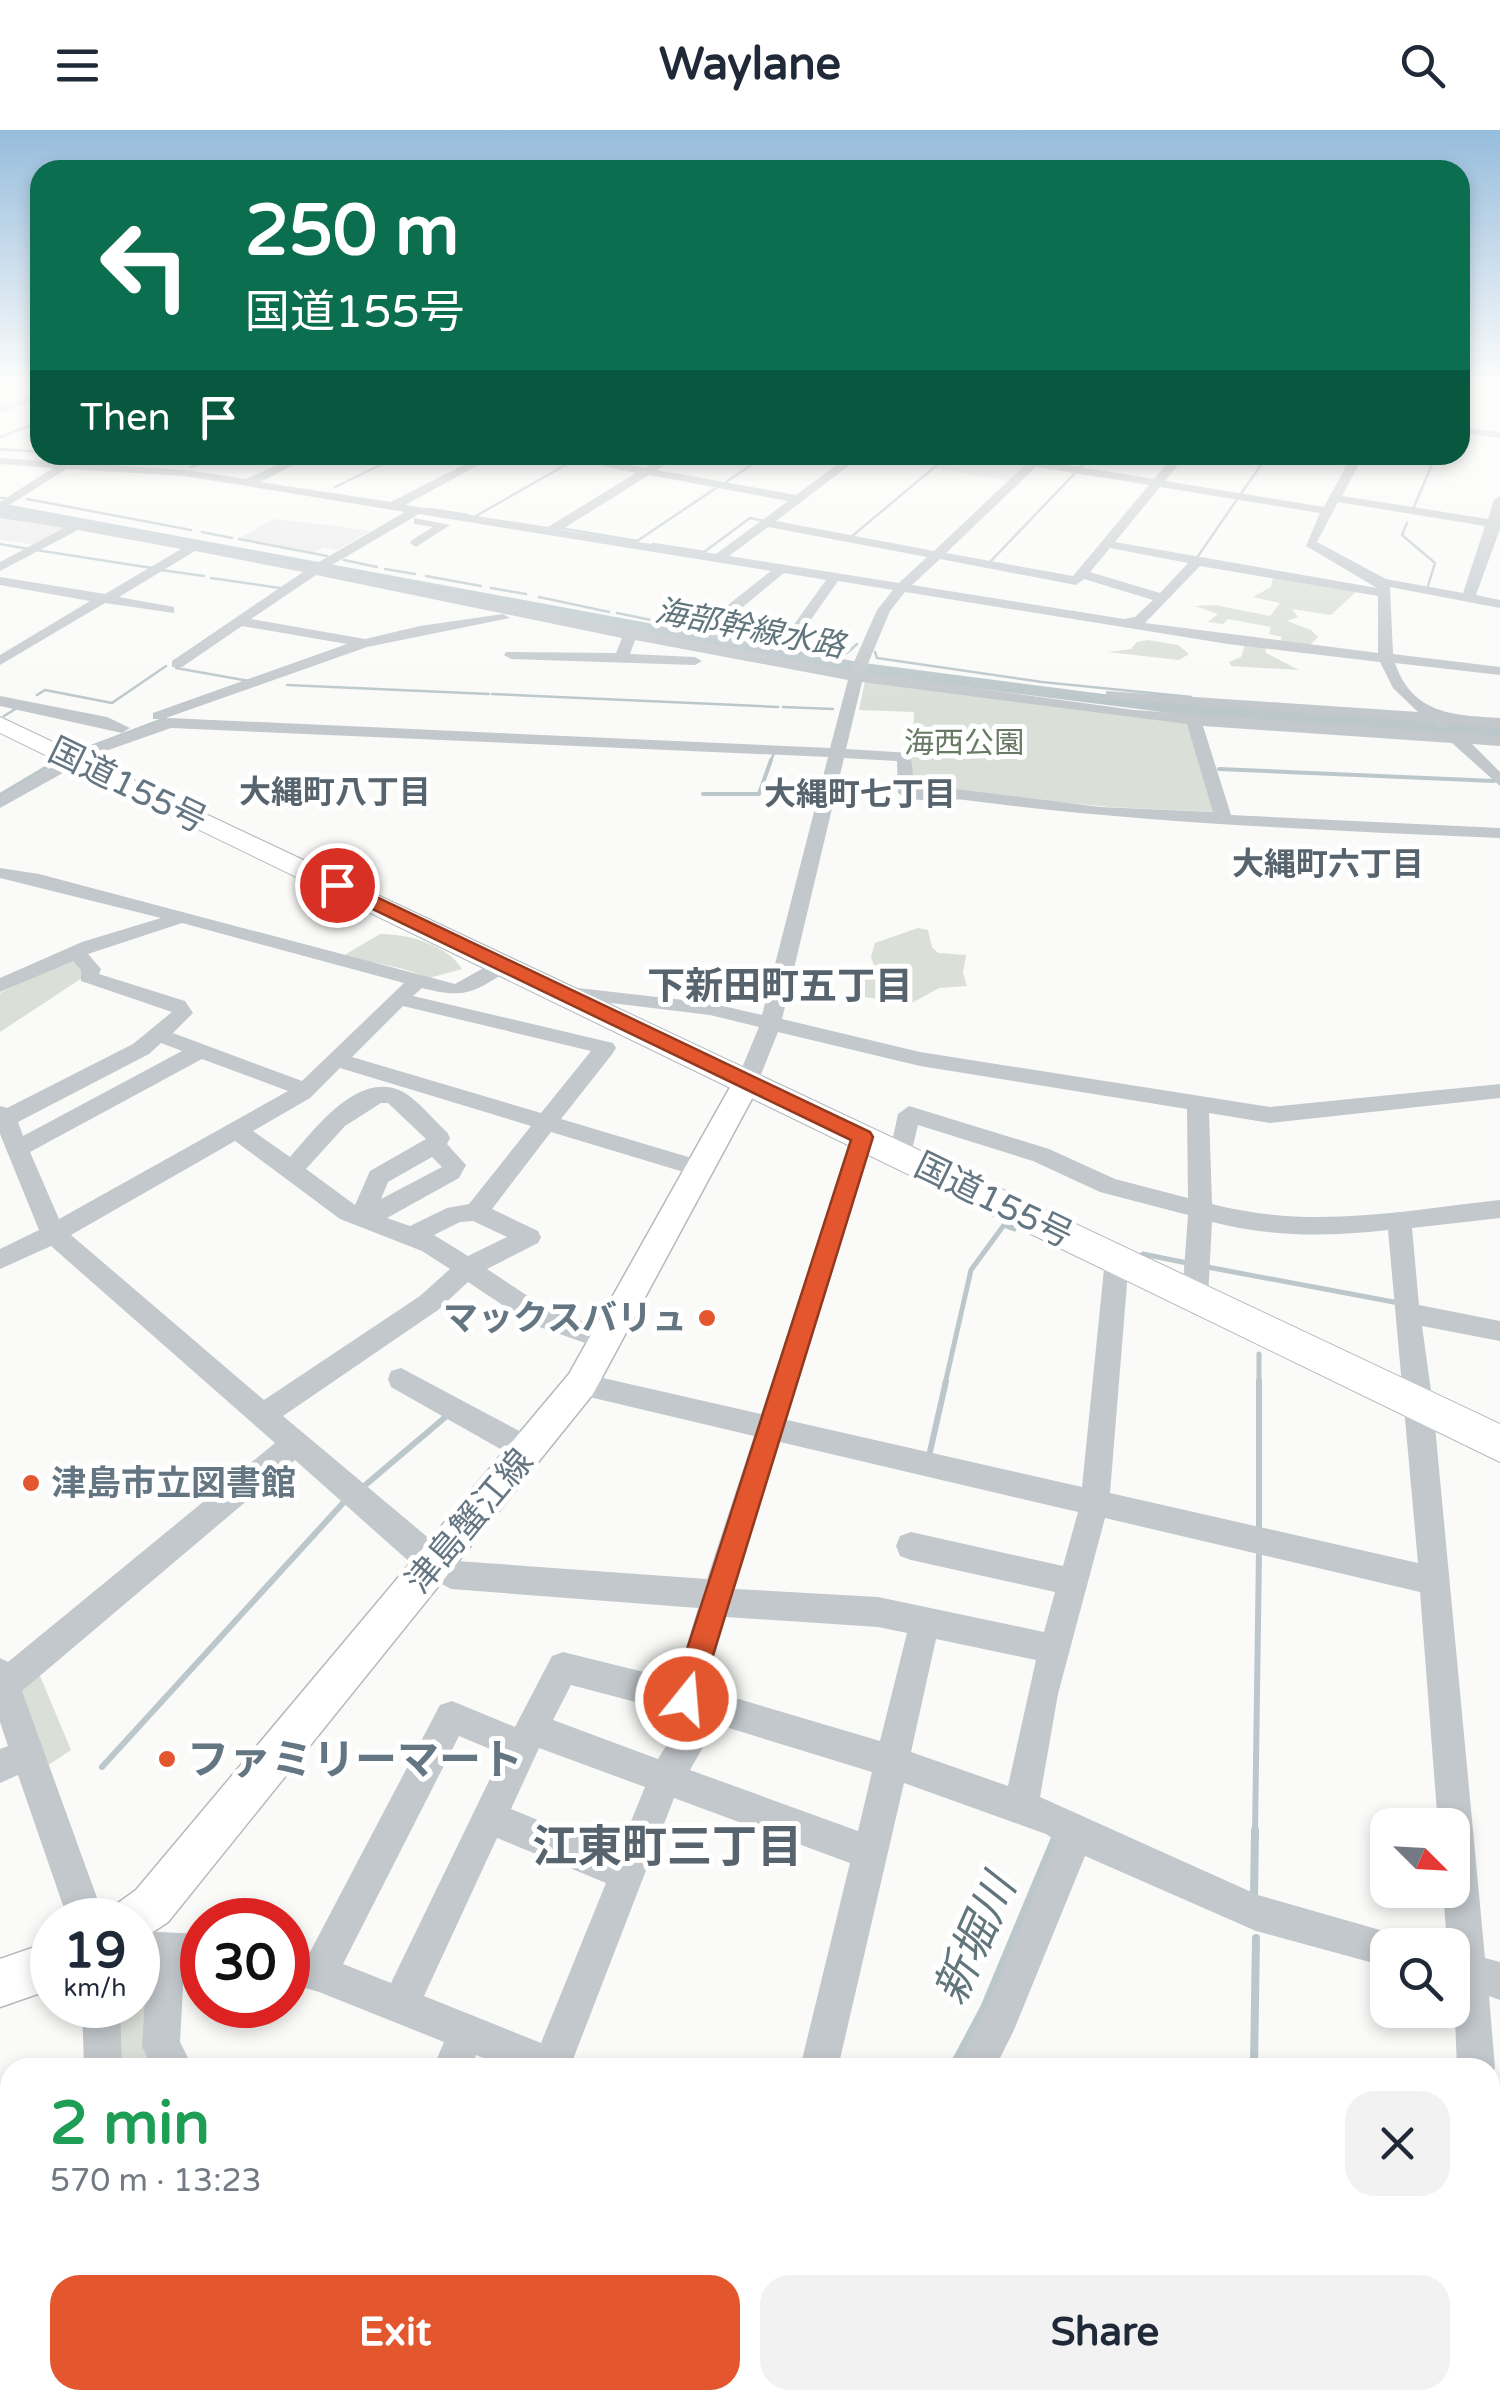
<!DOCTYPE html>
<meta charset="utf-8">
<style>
body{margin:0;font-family:"Varela Round","Noto Sans JP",sans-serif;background:#f2f2f3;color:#1f2937;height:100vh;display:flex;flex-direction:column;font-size:38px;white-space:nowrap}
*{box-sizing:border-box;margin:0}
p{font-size:32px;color:#747a83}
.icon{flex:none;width:55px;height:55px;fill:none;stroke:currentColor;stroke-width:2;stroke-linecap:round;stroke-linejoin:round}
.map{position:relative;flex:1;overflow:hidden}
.panel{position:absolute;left:0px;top:1928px;width:1500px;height:352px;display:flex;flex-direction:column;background:#fff;border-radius:30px 30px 0 0;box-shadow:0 5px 15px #0003}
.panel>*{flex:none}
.top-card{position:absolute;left:30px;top:30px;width:1440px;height:305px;border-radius:30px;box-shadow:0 5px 15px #0003;background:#0b6e4f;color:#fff;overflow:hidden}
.needle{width:65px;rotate:114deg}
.tools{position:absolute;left:1370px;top:1678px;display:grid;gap:20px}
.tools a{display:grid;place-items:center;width:100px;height:100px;border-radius:20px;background:#fff;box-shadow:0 5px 15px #0003;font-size:50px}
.speed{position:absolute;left:30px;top:1768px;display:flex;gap:20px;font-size:50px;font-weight:700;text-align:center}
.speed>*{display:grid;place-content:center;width:130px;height:130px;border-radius:50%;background:#fff;box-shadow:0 5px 15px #0003;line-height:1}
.speed small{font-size:25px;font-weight:400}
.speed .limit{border:15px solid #d22;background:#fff;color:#111}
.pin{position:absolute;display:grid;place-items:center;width:85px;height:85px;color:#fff;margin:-42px;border:5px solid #fff;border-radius:50%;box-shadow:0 2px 10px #0007}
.me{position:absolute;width:110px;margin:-55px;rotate:17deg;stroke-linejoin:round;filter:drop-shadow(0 0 8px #0008)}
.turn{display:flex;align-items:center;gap:35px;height:210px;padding:0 50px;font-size:45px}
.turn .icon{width:130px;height:130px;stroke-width:2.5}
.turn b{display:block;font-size:70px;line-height:85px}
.then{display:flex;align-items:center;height:95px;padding:0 50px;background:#0003;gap:20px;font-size:38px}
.round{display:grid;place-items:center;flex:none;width:105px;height:105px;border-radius:30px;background:#f2f2f3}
.head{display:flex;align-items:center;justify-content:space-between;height:170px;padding:0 50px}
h1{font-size:60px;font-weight:700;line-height:75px;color:#1e9e55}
.button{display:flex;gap:20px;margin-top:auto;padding:20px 50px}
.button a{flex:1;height:115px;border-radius:30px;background:#e4572e;color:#fff;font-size:40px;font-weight:700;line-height:115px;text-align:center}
.button a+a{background:#f2f2f3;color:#1f2937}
header{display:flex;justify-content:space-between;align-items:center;height:130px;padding:0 50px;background:#fff;font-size:45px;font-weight:700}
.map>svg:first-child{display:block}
</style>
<header><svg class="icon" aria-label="menu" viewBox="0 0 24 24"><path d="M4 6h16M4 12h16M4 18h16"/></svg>Waylane<svg class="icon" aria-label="search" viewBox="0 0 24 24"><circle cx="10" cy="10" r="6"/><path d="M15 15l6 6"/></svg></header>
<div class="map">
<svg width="1500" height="2278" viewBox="0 0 1500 2278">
<rect width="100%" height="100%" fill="#fafaf8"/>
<!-- built -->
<path fill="#e8e9e9" d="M951 325H974L1026 333 1008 351 935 338Z
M0 388 68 399 39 415 0 410Z
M273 389 337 396 370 401 336 420 324 417 315 422 240 408Z"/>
<!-- green -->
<path fill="#dadfd7" d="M1273 447 1358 460 1331 485 1292 479 1298 487 1287 491 1311 500 1318 507 1310 515 1280 514 1282 507 1269 504 1271 497 1228 489 1223 494 1208 492 1218 484 1195 476 1215 475 1270 486 1280 473 1253 467 1271 457Z
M1147 510 1178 515 1189 524 1179 530 1108 522 1131 519 1137 512Z
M1245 515 1265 517 1266 523 1299 540 1231 536 1229 532 1241 527Z
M865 551 1189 594 1216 682 1109 677 911 658 914 582 859 580Z
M918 798 928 800 932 817 938 823 966 825 963 843 967 856 939 858 910 874 865 867 858 858 875 838 871 827 875 813Z
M380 804C408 804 446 814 462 839L429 848C399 835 375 834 343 826Z
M71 828 79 831 85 846 0 902V863Z
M40 1546 71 1620 44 1638 21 1561 31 1549Z
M152 1842 161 1937H123L113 1905 114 1875H138V1847Z"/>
<!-- water -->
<path fill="#bbc7cb" d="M0 373 864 533 1119 566 1500 594V607L1194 586 860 544 0 382Z
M10 2207V2270H329L324 2278H0V2216Z"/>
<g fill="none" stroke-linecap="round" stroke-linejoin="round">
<!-- stream-far4 -->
<path stroke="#bbc7cb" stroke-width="2.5" d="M1460 271 1467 255
M0 307 40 292
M0 319 40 322
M995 325 1012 328
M72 334 86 325
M191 337 218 325
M1079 339 1092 325
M723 354 766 325
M335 357 401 325
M1240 365 1268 325
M0 368H5
M27 369 191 400
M429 379 468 385
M1413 379 1436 325
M476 386 574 330
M1407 393 1402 405 1435 433 1427 459
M560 398 637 411 719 356
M202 402 232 408
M851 407 949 325
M239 409 327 426
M0 414 29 419
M653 414 704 422 750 388 765 391
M36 420 152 438
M1196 429 1238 368
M344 430 377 437
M989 433 1077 341
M385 439 415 444
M161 440 204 446
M426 446 481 456
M211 448 280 458
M491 458 526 464
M539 467 609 482
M617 483 651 490
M663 492 715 502
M723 503 784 514
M790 515 847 523 857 514
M875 522 877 528 1042 552 1191 567
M181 535 176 538 249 551
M287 555 489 564
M492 564 778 577
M37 565 45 560 112 573 166 536
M783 577 833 579
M4 586 17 578
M73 623 166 588
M55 633 63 628
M770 633 774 623"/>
<!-- stream-far3 -->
<path stroke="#bbc7cb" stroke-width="4" d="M1219 639 1494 651
M703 664H759L771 630
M0 665 59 630"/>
<!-- stream-far2 -->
<path stroke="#bbc7cb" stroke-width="5" d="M1143 1124 1187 1133
M1207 1137 1399 1173
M1259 1224V1254
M945 1254 971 1140 1004 1095 1014 1099"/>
<!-- stream-far1 -->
<path stroke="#bbc7cb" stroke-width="6" d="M1259 1251V1401
M929 1326 946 1251
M363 1357 449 1284
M102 1637 344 1372
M1255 1703 1259 1422"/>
<!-- stream -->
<path stroke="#bbc7cb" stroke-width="8" d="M1254 1766 1255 1700
M952 1938 984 1878 1055 1708
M1254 1938 1256 1808"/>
<defs>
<path id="major" d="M747 943 757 945 761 952 593 1264 168 1792 138 1812V1790H112L118 1773 136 1760 569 1244 733 952 737 945Z
M52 1811V1859L0 1877V1829Z"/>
<path id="highway" d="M0 587 1500 1294V1332L0 603Z"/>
</defs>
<!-- major casing -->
<use href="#major" stroke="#b5babe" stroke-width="3"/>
<!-- highway casing -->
<use href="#highway" stroke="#b4b9bd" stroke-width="2"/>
<!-- minor -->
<path fill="#c3c8cc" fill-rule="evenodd" d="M40 263V269L0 283V277Z
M1460 297 1500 302V308L1460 303Z
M299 325H314L260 352 391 372 483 325H497L405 375 548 397 636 343 552 325H576L645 338 665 325H679L657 340 796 365 850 325H863L776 391 934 421 1025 335 979 325 1031 329 1048 325 1042 331 1154 349 1174 325H1186L1165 351 1324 377 1352 325H1364L1342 366 1488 389 1494 370 1500 366V399L1476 465 1500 470V478L1390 457 1393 524 1500 537V545L1395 533C1413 585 1454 585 1500 588V598L1448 594 1441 600 1430 592 1111 569 1106 567V561L1418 582 1393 558 1380 532 1228 514 905 462 890 481 864 543 1134 580 1500 606V616L1472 614 1500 642V656L1452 613 1203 596 1231 685 1500 698V708C1320 700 1143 693 965 670 945 668 913 675 898 663L897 631 844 628 782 889 920 922 1270 977 1500 954V968L1270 993 1209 983 1212 1074C1313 1100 1398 1081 1500 1070V1088L1412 1098 1419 1175 1500 1191V1211L1422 1196 1433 1275 1485 1828 1500 1832V1870L1489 1866 1495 1938 1490 1951V1938H1457L1452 1815H1447L1443 1760H1452V1695H1438L1420 1462 1105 1388 1058 1564 1040 1667 1258 1765 1401 1806 1405 1815H1388V1837L1256 1801 1085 1726 1014 1900 995 1938H955L988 1874 1056 1711 1046 1704 904 1653 838 1938H800L850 1733 674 1668 572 1932 574 1938H506L476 1925 472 1938H433L444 1912 319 1862 288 1853V1817L310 1822 440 1575 452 1571 515 1597 552 1526 563 1522 676 1550 698 1478 451 1459 422 1443 295 1330 22 1561 105 1790H68L18 1645 0 1653V1619L8 1616 0 1592V1528L8 1532 275 1313 51 1116 0 1139V1119L39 1100 0 1004V976L7 978 133 914 172 882 81 851V840L73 831 0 862V848L82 812 161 788 0 748V738L39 744 455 854 496 831H510V839C474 863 464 869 422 858L413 866 613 913 616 918 613 923 561 989 705 1032 709 1038 705 1044 697 1046 551 1002 492 1079 538 1101 541 1107 538 1113 487 1139 549 1180 617 1203 621 1210 617 1217 608 1221 531 1194 468 1152 438 1180 283 1286 456 1431 707 1449 754 1306 581 1265 571 1262 568 1254 571 1246 581 1243 761 1284 852 1007 863 999 874 1007 787 1290 1082 1357 1105 1129 1108 1122H1126L1129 1129 1110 1363 1418 1433 1388 1100C1326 1107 1272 1107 1212 1092L1208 1167 1204 1174H1186L1182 1167 1188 1085 1100 1062 1033 1031 918 995 909 1032H893L889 1026 898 984 909 976 1049 1019 1115 1049 1188 1068 1187 979 920 936 778 902 758 952 747 959 736 952 759 897 710 885 553 866 550 862 560 856 710 873 762 885 828 627 171 598 97 624 0 678V666L85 618 169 588 830 618 848 550 635 510 630 524 695 527 702 531 695 535 511 529 504 525 506 522 616 523 622 508 316 445 251 489 365 509 420 496 503 484 510 488 367 517 163 589H153V583L347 514 242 496 182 537H172V531L303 442 195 421 119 467 174 477V483L105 473 0 535V525L90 471 0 455V447L105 464 181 419 78 400 0 441V432L64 398 0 388V372L53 338 0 334V328L185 340 246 349ZM1036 337 1149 355 1073 446 946 423ZM67 339 185 346 405 382 312 436 1 380ZM649 345 788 371 716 424 561 400ZM1160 357 1320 383 1306 416 1377 458 1115 412ZM1338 372 1485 396 1463 463 1386 449 1317 412ZM419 384 771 441 729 474 709 506 716 510 721 509 739 480 784 443 826 450 777 518 784 522 789 521 838 451 893 460 877 480 850 541 325 439ZM768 397 927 427 899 453 729 426ZM1110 418 1188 433 1160 463 1090 442ZM940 429 1076 455 1084 449 1153 470 1135 487 1124 489 912 455ZM1200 436 1378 466V523L1145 493ZM862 552 1187 594 1213 682 1100 677 955 659 914 658 911 623 846 619ZM182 793 404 853 302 951 173 903 193 883 185 871 99 844 101 839 88 824ZM403 876 591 921 541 983 352 927ZM161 913 182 921 23 1006 18 992 149 924ZM202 929 288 961 59 1089 30 1022ZM340 938 531 996 469 1074 447 1078 410 1096 387 1088 459 1048 466 1035 447 1014 450 1008 447 1002C433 990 416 967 399 960 356 942 313 1001 290 1027L253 1001 310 968ZM381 973H388L426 1009 370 1041 355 1075 306 1039 345 996ZM235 1011 340 1089 422 1121 450 1139 420 1166 264 1270 71 1105ZM432 1027 442 1037 381 1069 388 1052ZM473 1091 507 1107 468 1126 434 1105 460 1092ZM780 1312 1078 1382 1063 1436 911 1402 900 1406 896 1416 900 1426 911 1430 1055 1462 1044 1502 878 1467 735 1459ZM726 1487 878 1497 907 1503 880 1611 705 1559ZM936 1509 1036 1530 1008 1656 911 1622ZM571 1555 685 1585 658 1629 553 1590ZM716 1594 872 1642 858 1701 690 1640ZM459 1606 502 1624 391 1853 343 1834ZM539 1618 645 1657 618 1723 511 1679ZM497 1708 606 1753 541 1913 424 1866Z
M414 388 450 395 416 417 410 413 412 410 433 397 414 394Z
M0 566 107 587 130 598 122 603 0 576Z
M401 1238 538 1311 542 1320 538 1329 528 1332 518 1329 391 1257 388 1249 391 1241Z
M138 1801 202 1804V1840L184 1839 180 1912 193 1938H152L142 1916 147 1838 138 1837Z
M82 1875H120L122 1938H84Z
M1490 2080 1500 2084V2236L1490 2232Z
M10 2126V2172L0 2176V2130Z
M396 2270H440L438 2278H394Z
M492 2270H536L535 2278H491Z
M816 2270H860L858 2278H814Z
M1059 2270H1103L1102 2278H1058Z
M1361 2270H1422L1425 2278H1364Z"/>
<!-- major -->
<use href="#major" fill="#fff" fill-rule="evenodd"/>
<!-- highway -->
<use href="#highway" fill="#fff" fill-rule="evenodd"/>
</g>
<!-- sky -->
<linearGradient id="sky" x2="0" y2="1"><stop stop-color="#96bcdc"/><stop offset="0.44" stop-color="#fdfdfc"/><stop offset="1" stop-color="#fdfdfc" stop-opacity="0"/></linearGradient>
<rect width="1500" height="574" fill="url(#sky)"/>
<!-- route -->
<path fill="#e4572e" stroke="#94391e" stroke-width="2.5" d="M331 751H343L870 1002 873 1007 696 1580 686 1584 675 1580 671 1569 851 1010 331 759Z"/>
<!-- markers -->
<g fill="#e4572e" stroke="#fff" stroke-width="4">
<circle cx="707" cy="1188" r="10"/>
<circle cx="31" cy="1353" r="10"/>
<circle cx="167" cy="1629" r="10"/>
</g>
<g text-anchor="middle" stroke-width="10" stroke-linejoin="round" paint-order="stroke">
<!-- far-park labels -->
<g font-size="30" fill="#687a64" stroke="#fff">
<text x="964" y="623">海西公園</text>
</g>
<!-- far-water labels -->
<g font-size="32" font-style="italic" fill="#60757c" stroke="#fff">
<text transform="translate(750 498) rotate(11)" y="11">海部幹線水路</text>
</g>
<!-- far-neighbourhood labels -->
<g font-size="32" font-weight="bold" fill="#57646e" stroke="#fff">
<text x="335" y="673">大縄町八丁目</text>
<text x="860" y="675">大縄町七丁目</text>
<text x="1328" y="745">大縄町六丁目</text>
</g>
<!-- street labels -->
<g font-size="35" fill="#657683" stroke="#fff">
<text transform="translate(128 655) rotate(26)" y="12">国道155号</text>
<text transform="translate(994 1070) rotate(26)" y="12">国道155号</text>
<text transform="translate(469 1391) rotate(-50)" y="12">津島蟹江線</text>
</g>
<!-- poi labels -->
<g font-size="35" font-weight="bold" fill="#657683" stroke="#fff" text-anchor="end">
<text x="687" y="1200">マックスバリュ</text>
<text x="51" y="1365" text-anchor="start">津島市立図書館</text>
</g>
<!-- neighbourhood labels -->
<g font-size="38" font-weight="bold" fill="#57646e" stroke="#fff">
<text x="780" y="869">下新田町五丁目</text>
</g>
<!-- near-poi labels -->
<g font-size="42" font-weight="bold" fill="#657683" stroke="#fff" text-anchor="start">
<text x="187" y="1644">ファミリーマート</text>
</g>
<!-- near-neighbourhood labels -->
<g font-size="45" font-weight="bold" fill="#57646e" stroke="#fff">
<text x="667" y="1732">江東町三丁目</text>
</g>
<!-- near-water labels -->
<g font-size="45" font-style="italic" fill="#60757c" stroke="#fff">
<text transform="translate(974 1809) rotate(-66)" y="16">新堀川</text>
</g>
</g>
</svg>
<div class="tools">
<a><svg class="needle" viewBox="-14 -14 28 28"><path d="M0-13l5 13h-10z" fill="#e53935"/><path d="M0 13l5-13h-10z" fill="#747a83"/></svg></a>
<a><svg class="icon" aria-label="search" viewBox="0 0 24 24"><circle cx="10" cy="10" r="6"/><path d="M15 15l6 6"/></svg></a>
</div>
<div class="speed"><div>19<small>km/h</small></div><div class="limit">30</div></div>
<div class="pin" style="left:337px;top:755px;background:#d93025"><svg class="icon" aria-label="arrive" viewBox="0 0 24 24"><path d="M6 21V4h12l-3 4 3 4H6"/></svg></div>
<svg class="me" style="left:686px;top:1569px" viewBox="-20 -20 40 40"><circle r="17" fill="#e4572e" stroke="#fff" stroke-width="3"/><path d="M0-11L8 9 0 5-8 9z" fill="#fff"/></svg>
<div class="top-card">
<div class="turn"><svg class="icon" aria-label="left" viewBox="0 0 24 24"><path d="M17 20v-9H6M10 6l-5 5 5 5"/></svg><div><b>250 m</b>国道155号</div></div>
<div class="then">Then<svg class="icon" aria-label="arrive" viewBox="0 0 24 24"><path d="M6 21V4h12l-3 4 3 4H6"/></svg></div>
</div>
<section class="panel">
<div class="head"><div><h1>2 min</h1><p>570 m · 13:23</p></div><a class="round"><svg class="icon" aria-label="close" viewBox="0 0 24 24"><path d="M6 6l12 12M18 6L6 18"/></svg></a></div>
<div class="button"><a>Exit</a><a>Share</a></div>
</section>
</div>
